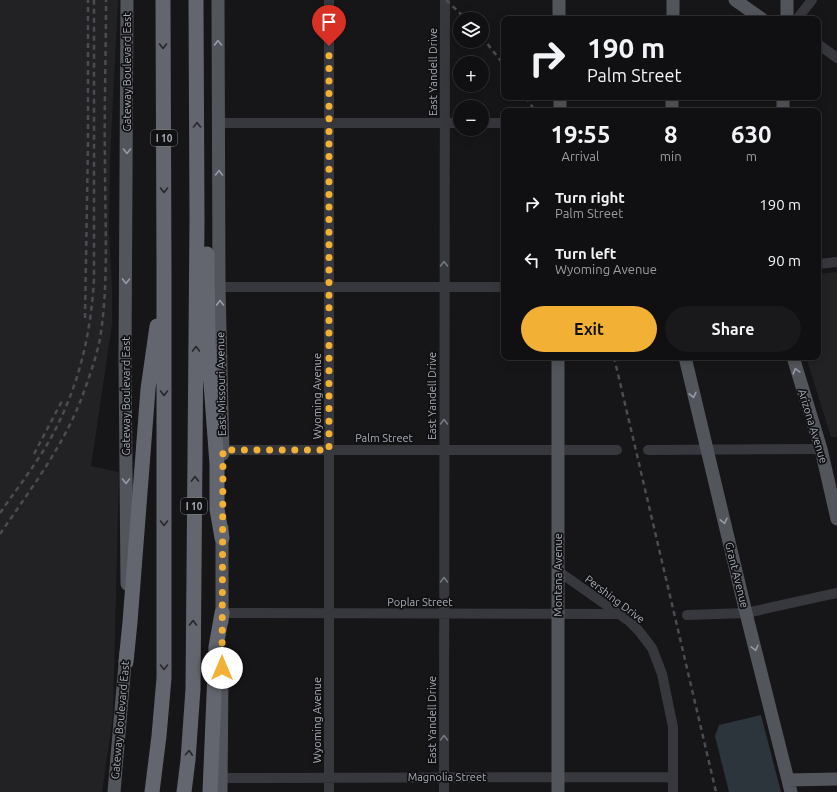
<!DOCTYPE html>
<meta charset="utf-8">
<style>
body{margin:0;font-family:Ubuntu,sans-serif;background:#19191b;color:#f1f3f6;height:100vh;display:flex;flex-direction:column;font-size:15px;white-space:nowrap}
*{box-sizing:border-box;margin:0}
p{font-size:13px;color:#9c9d9f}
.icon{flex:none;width:22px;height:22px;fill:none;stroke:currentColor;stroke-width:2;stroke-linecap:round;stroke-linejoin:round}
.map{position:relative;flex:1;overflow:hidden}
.sheet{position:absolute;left:501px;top:108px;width:320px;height:252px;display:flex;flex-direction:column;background:#101012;border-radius:8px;box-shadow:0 2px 10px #0003,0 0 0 1px #303032}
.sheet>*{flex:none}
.guide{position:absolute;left:501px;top:16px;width:320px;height:84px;border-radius:8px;box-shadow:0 2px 10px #0003,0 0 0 1px #303032;background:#101012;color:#f1f3f6;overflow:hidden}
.buttons{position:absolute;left:453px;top:12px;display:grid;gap:8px}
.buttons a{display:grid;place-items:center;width:36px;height:36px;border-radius:50%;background:#101012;box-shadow:0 2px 10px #0003,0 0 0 1px #303032;font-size:20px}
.pin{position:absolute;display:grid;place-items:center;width:34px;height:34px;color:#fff;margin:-41px -17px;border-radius:50% 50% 50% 0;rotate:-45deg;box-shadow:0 0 4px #0007}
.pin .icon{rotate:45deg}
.me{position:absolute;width:44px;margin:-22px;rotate:0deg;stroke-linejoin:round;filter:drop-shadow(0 0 3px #0008)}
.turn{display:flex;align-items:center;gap:14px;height:84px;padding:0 20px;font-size:18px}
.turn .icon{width:52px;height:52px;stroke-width:2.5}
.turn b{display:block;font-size:28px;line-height:34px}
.eta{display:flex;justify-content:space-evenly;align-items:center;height:68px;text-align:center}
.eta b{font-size:24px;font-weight:700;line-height:28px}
.button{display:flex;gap:8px;margin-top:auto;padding:8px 20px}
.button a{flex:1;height:46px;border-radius:24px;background:#f2b134;color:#111;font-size:16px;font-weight:700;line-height:46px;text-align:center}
.button a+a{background:#19191b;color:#f1f3f6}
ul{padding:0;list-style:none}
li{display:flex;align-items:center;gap:12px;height:56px;padding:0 20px}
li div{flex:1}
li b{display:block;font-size:15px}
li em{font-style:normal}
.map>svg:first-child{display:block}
</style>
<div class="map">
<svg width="837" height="792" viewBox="0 0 837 792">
<rect width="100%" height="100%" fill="#161618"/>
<!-- built -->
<path fill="#222225" d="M0 0H118L110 160 109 231 112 288V324L91 466 119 472 113 716 102 792H0Z
M837 272V437H831L806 357H818V274Z"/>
<!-- water -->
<path fill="#2c353c" d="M761 715 781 792H729L715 736 719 725Z"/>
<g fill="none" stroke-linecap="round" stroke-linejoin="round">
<!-- minor -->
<path stroke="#37383d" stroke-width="10" d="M797 19 812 0
M818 44 837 58
M219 123H460
M482 123H504
M818 264 837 262
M219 287H504
M223 450H617
M648 450 821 449
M558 571 629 621 639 631 652 648 662 674 673 727V792
M222 613 618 614
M687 615 746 613 837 593
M222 778 673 777
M329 792V0
M444 792 445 0"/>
<!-- major -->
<path stroke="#53555c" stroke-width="13" d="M218 0 219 287 223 454
M559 0V19
M735 0 762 19
M673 19V0
M787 19V0
M560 97V111
M672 111V97
M783 111V97
M685 357 746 613 791 792
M793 357 821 449 837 519
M222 528V622
M127 584 125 358 127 0
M788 780 837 779
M114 792 126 652
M221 792 222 674
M558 792V357"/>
<!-- highway -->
<path stroke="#63666e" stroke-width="15" d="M207 254 208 344 217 464V509L222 538
M126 662 130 622 148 389 157 326
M152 792 159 736 164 678V270L163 0
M184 792 188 760 193 689 197 220 196 0
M210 792 216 647 222 613"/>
<!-- rail -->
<path stroke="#4a4c52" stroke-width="2.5" stroke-dasharray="5 4" stroke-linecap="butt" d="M446 0 466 19
M482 37 504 65
M526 97 535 111
M85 318 88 143V0
M614 357 716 792
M34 454 63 399
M0 513C18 487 38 462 53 434 79 385 91 334 94 279V0
M0 534C30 490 63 447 82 397 89 378 96 358 100 339 109 282 105 224 105 166 104 111 106 55 106 0"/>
</g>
<!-- one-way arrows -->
<defs><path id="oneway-chevron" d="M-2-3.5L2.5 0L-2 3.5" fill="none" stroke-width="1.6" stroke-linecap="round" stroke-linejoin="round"/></defs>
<g stroke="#979ba6">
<use href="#oneway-chevron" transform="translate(218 43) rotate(-91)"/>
<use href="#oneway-chevron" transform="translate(127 151) rotate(90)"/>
<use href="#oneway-chevron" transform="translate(219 173) rotate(-90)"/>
<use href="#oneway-chevron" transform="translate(126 281) rotate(91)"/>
<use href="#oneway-chevron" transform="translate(220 303) rotate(-91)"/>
<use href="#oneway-chevron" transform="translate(796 371) rotate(-105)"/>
<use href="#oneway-chevron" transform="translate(693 395) rotate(77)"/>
<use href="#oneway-chevron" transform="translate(126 481) rotate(90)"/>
<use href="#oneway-chevron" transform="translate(724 521) rotate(76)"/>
<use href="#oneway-chevron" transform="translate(755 648) rotate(76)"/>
</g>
<g stroke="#26262a">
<use href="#oneway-chevron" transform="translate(163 46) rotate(90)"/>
<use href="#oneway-chevron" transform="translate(197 125) rotate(-90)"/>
<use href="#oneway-chevron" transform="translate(164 190) rotate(90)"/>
<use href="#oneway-chevron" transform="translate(196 349) rotate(-89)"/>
<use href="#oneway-chevron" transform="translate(164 393) rotate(90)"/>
<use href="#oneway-chevron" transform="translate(195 479) rotate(-89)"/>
<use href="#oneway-chevron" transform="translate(164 523) rotate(90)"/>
<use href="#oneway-chevron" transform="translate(193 623) rotate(-89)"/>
<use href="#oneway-chevron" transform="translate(164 667) rotate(90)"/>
<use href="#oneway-chevron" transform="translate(189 753) rotate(-86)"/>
</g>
<g stroke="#757881">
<use href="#oneway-chevron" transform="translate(444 264) rotate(-90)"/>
<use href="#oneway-chevron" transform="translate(444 422) rotate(-90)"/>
<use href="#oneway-chevron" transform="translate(444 580) rotate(-90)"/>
<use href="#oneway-chevron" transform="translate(444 738) rotate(-90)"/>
</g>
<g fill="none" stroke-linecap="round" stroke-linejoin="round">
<!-- route -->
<path stroke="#f2b134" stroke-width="7" stroke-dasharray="0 12.6" d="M222 668 223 450H329V46"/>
</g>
<g text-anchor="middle" stroke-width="3.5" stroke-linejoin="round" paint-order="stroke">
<!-- shield labels -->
<g fill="#111113" stroke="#7b7e86" stroke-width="1">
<rect x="151" y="130" width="26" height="16" rx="3"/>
<rect x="181" y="498" width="26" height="16" rx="3"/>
</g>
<g font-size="10" font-weight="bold" fill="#a8adb8">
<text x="164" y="142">I 10</text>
<text x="194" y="510">I 10</text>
</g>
<!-- street labels -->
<g font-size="11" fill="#a8adb8" stroke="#111113">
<text transform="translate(127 72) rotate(-90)" y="4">Gateway Boulevard East</text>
<text transform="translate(433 72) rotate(-90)" y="4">East Yandell Drive</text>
<text transform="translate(221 384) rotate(-91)" y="4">East Missouri Avenue</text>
<text transform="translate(126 396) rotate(-90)" y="4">Gateway Boulevard East</text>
<text transform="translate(317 396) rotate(-90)" y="4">Wyoming Avenue</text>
<text transform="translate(432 396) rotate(-90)" y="4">East Yandell Drive</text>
<text transform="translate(813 426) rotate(73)" y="4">Arizona Avenue</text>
<text x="384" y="442">Palm Street</text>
<text transform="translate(558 575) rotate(-90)" y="4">Montana Avenue</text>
<text transform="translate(737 575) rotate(76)" y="4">Grant Avenue</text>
<text transform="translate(615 599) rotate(37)" y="4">Pershing Drive</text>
<text x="420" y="606">Poplar Street</text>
<text transform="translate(120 720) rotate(-85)" y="4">Gateway Boulevard East</text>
<text transform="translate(317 720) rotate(-90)" y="4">Wyoming Avenue</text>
<text transform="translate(432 720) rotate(-90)" y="4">East Yandell Drive</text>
<text x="447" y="781">Magnolia Street</text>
</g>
</g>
</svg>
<div class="buttons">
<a><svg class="icon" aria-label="layers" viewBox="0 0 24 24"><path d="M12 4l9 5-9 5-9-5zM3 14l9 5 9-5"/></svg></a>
<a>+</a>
<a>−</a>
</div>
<div class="pin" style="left:329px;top:46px;background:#d93025"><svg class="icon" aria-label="arrive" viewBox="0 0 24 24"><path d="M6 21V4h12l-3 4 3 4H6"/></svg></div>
<svg class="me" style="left:222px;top:668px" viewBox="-20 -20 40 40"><circle r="19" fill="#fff"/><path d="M0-13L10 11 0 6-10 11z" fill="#f2b134"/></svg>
<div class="guide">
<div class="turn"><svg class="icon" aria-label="right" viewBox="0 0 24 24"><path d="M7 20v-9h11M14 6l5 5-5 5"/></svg><div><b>190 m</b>Palm Street</div></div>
</div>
<section class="sheet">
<div class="eta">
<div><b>19:55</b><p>Arrival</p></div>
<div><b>8</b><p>min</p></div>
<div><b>630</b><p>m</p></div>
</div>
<ul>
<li><svg class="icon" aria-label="right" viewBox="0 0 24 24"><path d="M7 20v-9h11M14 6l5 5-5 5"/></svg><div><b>Turn right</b><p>Palm Street</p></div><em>190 m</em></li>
<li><svg class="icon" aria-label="left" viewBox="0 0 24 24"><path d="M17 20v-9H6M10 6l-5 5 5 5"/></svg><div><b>Turn left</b><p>Wyoming Avenue</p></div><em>90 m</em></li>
</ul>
<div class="button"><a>Exit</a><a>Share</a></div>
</section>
</div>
